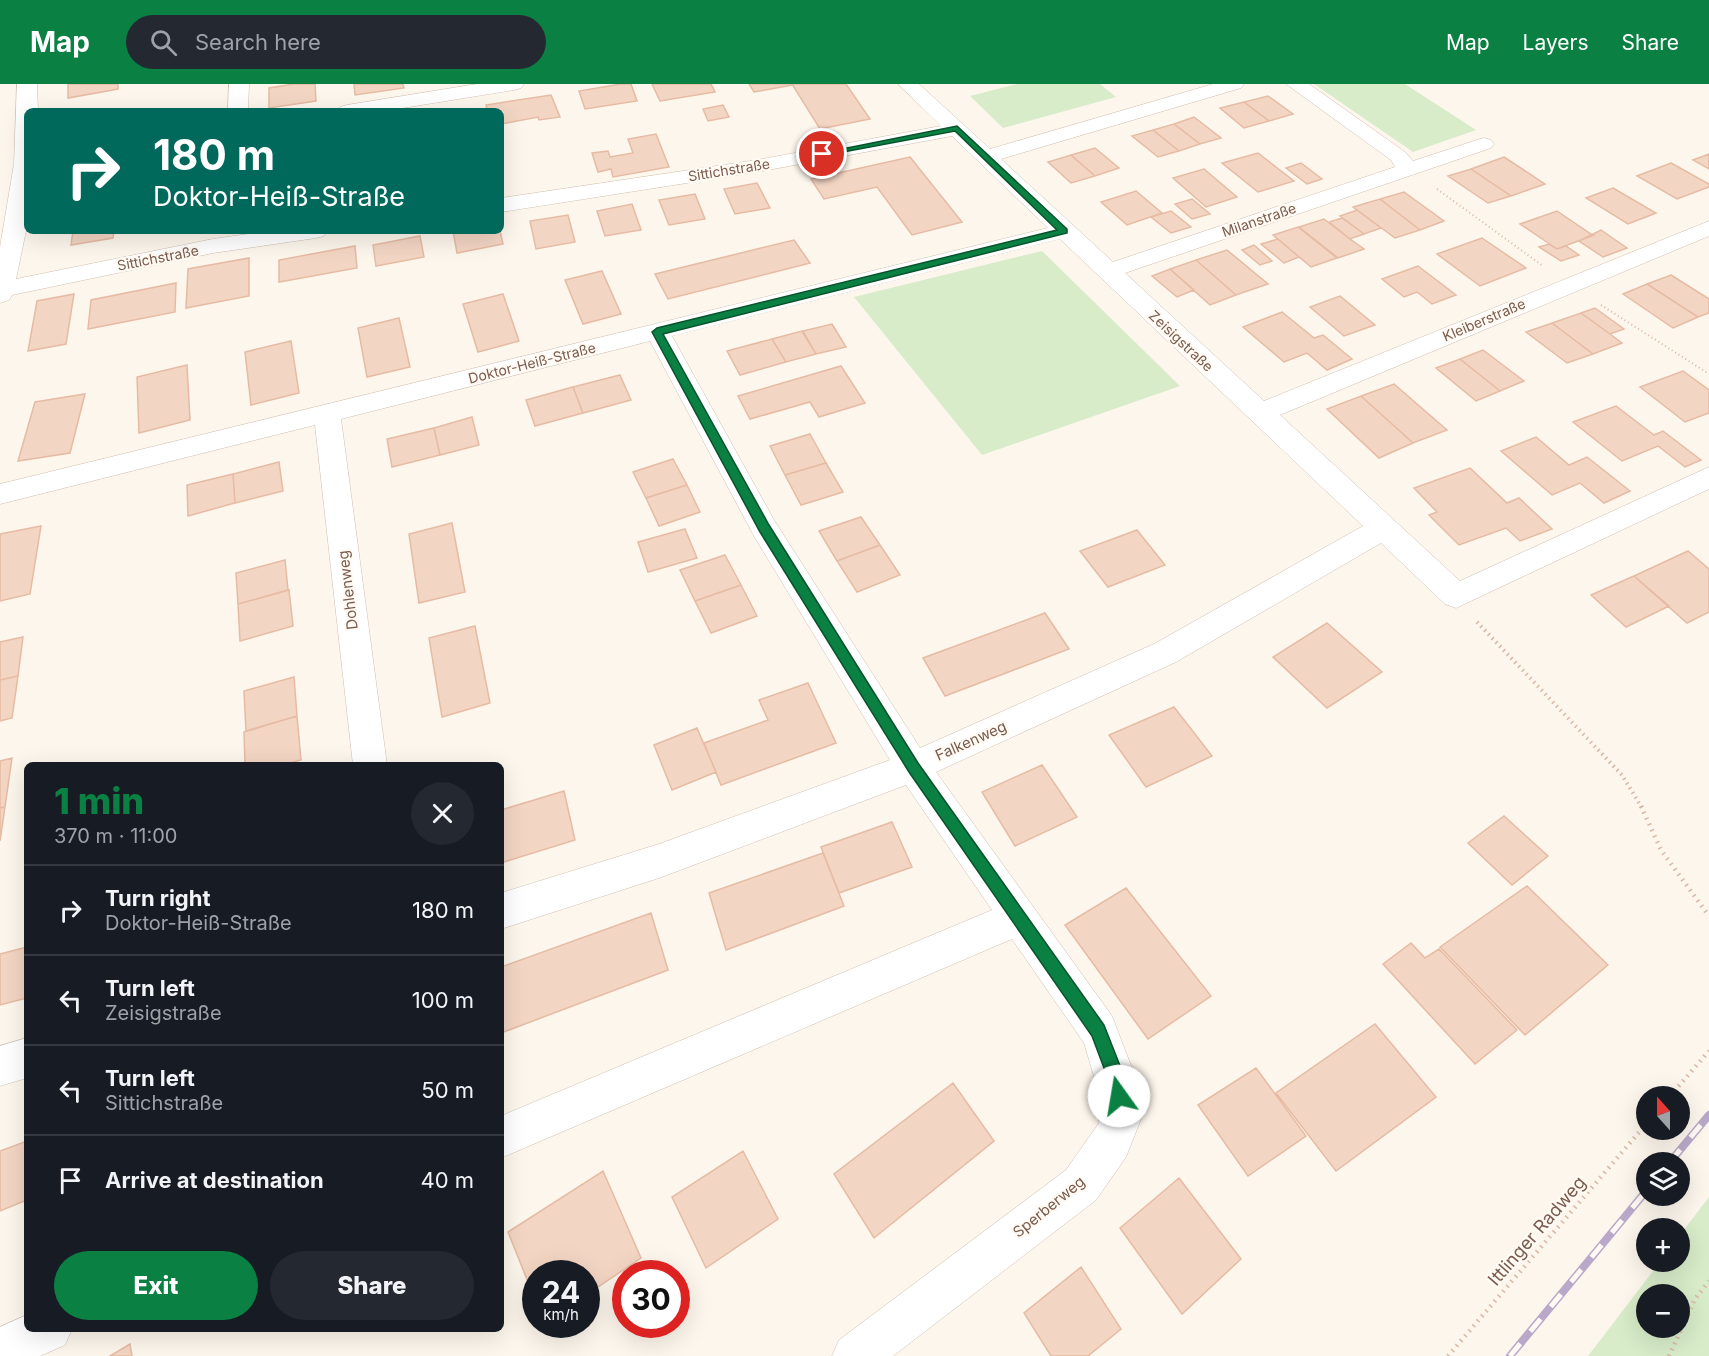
<!DOCTYPE html>
<meta charset="utf-8">
<style>
body{margin:0;font-family:Inter,sans-serif;background:#242831;color:#f1f3f6;height:100vh;display:flex;flex-direction:column;font-size:22px;white-space:nowrap}
*{box-sizing:border-box;margin:0}
p{font-size:20px;color:#9ea1a6}
.icon{flex:none;width:33px;height:33px;fill:none;stroke:currentColor;stroke-width:2;stroke-linecap:round;stroke-linejoin:round}
.map{position:relative;flex:1;overflow:hidden}
.sheet{position:absolute;left:24px;top:678px;width:480px;height:570px;display:flex;flex-direction:column;background:#171b24;border-radius:9px;box-shadow:0 6px 24px #0002}
.sheet>*{flex:none}
.hud{position:absolute;left:24px;top:24px;width:480px;height:126px;border-radius:9px;box-shadow:0 6px 24px #0002;background:#00695c;color:#fff;overflow:hidden}
.needle{width:39px;rotate:339deg}
.fabs{position:absolute;left:1636px;top:1002px;display:grid;gap:12px}
.fabs a{display:grid;place-items:center;width:54px;height:54px;border-radius:50%;background:#171b24;box-shadow:0 6px 24px #0002;font-size:30px}
.speed{position:absolute;left:522px;top:1176px;display:flex;gap:12px;font-size:30px;font-weight:700;text-align:center}
.speed>*{display:grid;place-content:center;width:78px;height:78px;border-radius:50%;background:#171b24;box-shadow:0 6px 24px #0002;line-height:1}
.speed small{font-size:15px;font-weight:400}
.speed .limit{border:9px solid #d22;background:#fff;color:#111}
.pin{position:absolute;display:grid;place-items:center;width:51px;height:51px;color:#fff;margin:-26px;border:3px solid #fff;border-radius:50%;box-shadow:0 2px 6px #0007}
.me{position:absolute;width:66px;margin:-33px;rotate:347deg;stroke-linejoin:round;filter:drop-shadow(0 0 4px #0008)}
.turn{display:flex;align-items:center;gap:21px;height:126px;padding:0 30px;font-size:27px}
.turn .icon{width:78px;height:78px;stroke-width:2.5}
.turn b{display:block;font-size:42px;line-height:51px}
.round{display:grid;place-items:center;flex:none;width:63px;height:63px;border-radius:32px;background:#242831}
.overview{display:flex;align-items:center;justify-content:space-between;height:102px;padding:0 30px}
h1{font-size:36px;font-weight:800;line-height:45px;color:#0b8043}
.cta{display:flex;gap:12px;margin-top:auto;padding:12px 30px}
.cta a{flex:1;height:69px;border-radius:36px;background:#0b8043;color:#fff;font-size:24px;font-weight:800;line-height:69px;text-align:center}
.cta a+a{background:#242831;color:#f1f3f6}
ul{padding:0;list-style:none}
li{display:flex;align-items:center;gap:18px;height:90px;padding:0 30px;border-top:2px solid #363941}
li div{flex:1}
li b{display:block;font-size:22px}
li em{font-style:normal}
header{display:flex;align-items:center;gap:36px;box-sizing:border-box;height:84px;padding:0 30px;background:#0b8043;color:#fff}
header strong{font-size:28px}
nav{display:flex;gap:33px;margin-inline-start:auto;font-size:21px}
.search{width:420px;height:54px;background:#242831;display:flex;align-items:center;gap:15px;box-sizing:border-box;padding:0 21px;border-radius:33px;color:#9ea1a6;font-size:22px}
.map>svg:first-child{display:block}
</style>
<header>
<strong>Map</strong>
<div class="search"><svg class="icon" aria-label="search" viewBox="0 0 24 24"><circle cx="10" cy="10" r="6"/><path d="M15 15l6 6"/></svg>Search here</div>
<nav><a>Map</a><a>Layers</a><a>Share</a></nav>
</header>
<div class="map">
<svg width="1709" height="1272" viewBox="0 0 1709 1272">
<rect width="100%" height="100%" fill="#fdf6ec"/>
<!-- green -->
<path fill="#d8ecc9" fill-rule="evenodd" d="M1017 0H1100L1116 13 1003 44 970 12Z
M1314 0H1405L1476 46 1413 68Z
M1042 167 1180 302 982 371 854 213Z
M1709 1113V1272H1588L1660 1178H1680V1151ZM1647 1210H1680V1244H1647Z"/>
<!-- building -->
<path fill="#f3d5c3" stroke="#e6bba3" stroke-width="1.5" d="M68 0H118V5L68 14Z
M294 0H315L316 17 269 24V4Z
M354 0H403L404 4 355 11Z
M621 0H631L637 17 585 25 579 7Z
M652 0H711L715 8 660 17Z
M749 0H792L793 1 754 8Z
M792 0H846L870 35 820 45Z
M551 11 560 33 539 36 538 33 501 40V27H475L487 25 486 21Z
M1268 12 1293 30 1269 37 1244 18Z
M1244 18 1269 37 1244 44 1220 24Z
M723 21 729 33 708 37 703 25Z
M1194 33 1221 54 1200 60 1174 40Z
M1174 40 1200 60 1179 67 1153 46Z
M1153 46 1179 67 1158 73 1132 52Z
M656 50 669 83 613 93 611 85 598 88 592 69 608 67 610 73 633 69 628 55Z
M1095 64 1119 84 1095 92 1071 71Z
M1258 69 1294 97 1258 108 1222 79Z
M1709 70V85L1693 76Z
M1071 71 1095 92 1071 99 1048 78Z
M910 73 962 138 912 151 877 103 824 115 811 95Z
M1504 73 1545 100 1511 112 1471 85Z
M1301 79 1322 95 1307 100 1286 84Z
M1671 79 1709 100V103L1677 115 1637 92Z
M1204 85 1237 113 1206 123 1173 94Z
M1471 85 1511 112 1488 119 1448 92Z
M757 99 770 124 735 130 724 105Z
M1613 104 1656 129 1628 140 1586 114Z
M1136 107 1162 129 1127 141 1101 118Z
M1404 108 1444 137 1420 146 1380 115Z
M695 110 705 135 669 141 659 116Z
M1192 115 1210 130 1192 135 1175 120Z
M1380 115 1420 146 1395 154 1353 123Z
M632 120 641 146 605 152 597 127Z
M1357 126 1381 144 1364 150 1340 132Z
M1171 127 1191 143 1171 149 1151 133Z
M1557 127 1591 150 1594 151 1557 165 1520 140Z
M568 131 575 158 536 165 530 137Z
M1342 134 1364 150 1350 155 1329 138Z
M1324 135 1350 155 1364 165 1338 174 1299 143Z
M1298 143 1337 174 1311 183 1273 151Z
M1601 146 1627 164 1603 173 1579 157Z
M73 147H114L113 154 71 161Z
M453 147H500L503 160 457 169Z
M420 152 424 173 376 182 373 161Z
M1482 154 1526 184 1480 202 1437 170Z
M1278 155 1299 173 1284 179 1261 160Z
M794 156 810 179 668 215 655 190Z
M1549 160 1557 165 1566 162 1579 171 1561 177 1539 163Z
M1254 161 1272 177 1260 181 1242 166Z
M355 162 357 184 279 198V176Z
M1227 166 1268 200 1236 211 1196 176Z
M249 174V212L186 224 188 185Z
M1196 176 1236 211 1210 221 1170 185Z
M1418 182 1456 211 1432 220 1417 208 1404 213 1382 195Z
M1170 185 1194 206 1177 213 1152 192Z
M602 187 621 230 583 240 565 196Z
M1671 191 1709 215V229L1698 233 1647 200Z
M176 199 175 228 88 245 91 216Z
M1647 200 1698 233 1673 244 1623 210Z
M74 210 66 260 28 267 37 217Z
M503 210 519 257 478 268 463 220Z
M1340 212 1375 241 1344 252 1310 223Z
M1595 224 1624 245 1610 250 1581 229Z
M1282 228 1314 254 1323 251 1352 275 1327 286 1307 269 1284 278 1243 243Z
M1581 229 1610 250 1622 259 1593 270 1552 239Z
M399 234 410 283 367 293 358 244Z
M1552 239 1593 270 1567 279 1526 248Z
M832 240 846 263 816 270 803 247Z
M802 247 816 270 786 278 772 255Z
M772 255 786 278 740 291 727 267Z
M291 257 299 309 251 321 245 268Z
M1483 266 1524 297 1500 307 1460 275Z
M1460 275 1500 307 1476 317 1436 284Z
M187 281 190 336 139 349 137 293Z
M841 282 865 319 819 333 810 318 750 335 738 312Z
M1683 287 1709 306V329L1685 338 1640 303Z
M620 291 631 316 583 329 573 303Z
M1394 300 1447 346 1413 359 1361 312Z
M573 303 583 329 535 342 526 316Z
M85 310 70 369 18 377 35 318Z
M1361 312 1413 359 1379 374 1327 325Z
M1616 322 1654 351 1663 347 1701 376 1685 383 1658 362 1622 377 1573 338Z
M472 333 479 361 440 371 434 344Z
M434 344 440 371 392 383 387 355Z
M810 350 826 379 785 391 770 362Z
M1536 353 1569 381 1587 373 1630 407 1604 419 1580 399 1552 411 1501 367Z
M673 375 687 401 646 414 633 388Z
M279 378 283 407 235 419 233 390Z
M826 379 843 408 801 421 785 391Z
M1470 384 1507 419 1519 414 1552 445 1520 457 1506 444 1459 461 1429 431 1437 428 1414 404Z
M233 390 235 419 188 432 187 401Z
M687 401 700 428 659 442 646 414Z
M861 433 880 461 837 477 819 447Z
M452 439 465 508 419 519 409 450Z
M41 442 30 510 0 517V450Z
M685 445 697 474 648 488 638 458Z
M1137 446 1165 481 1108 503 1080 467Z
M880 461 900 491 857 508 837 477Z
M1688 467 1709 485V528L1687 539 1634 492Z
M725 471 741 501 695 517 680 486Z
M285 476 288 506 238 520 236 489Z
M1634 492 1669 522 1626 543 1591 511Z
M741 501 757 532 711 549 695 517Z
M289 506 293 542 240 557 238 520Z
M1045 529 1069 565 945 612 923 574Z
M1327 539 1382 588 1327 624 1273 573Z
M475 542 490 619 442 633 429 554Z
M23 553 18 592 0 596V558Z
M18 592 12 634 0 637V596Z
M294 593 297 632 246 647 244 607Z
M808 599 836 659 721 701 704 659 768 636 759 616Z
M1174 623 1212 672 1146 703 1109 651Z
M297 632 301 676 282 681H245L244 648Z
M697 644 716 688 672 706 654 661Z
M12 674 5 723 0 724V677Z
M1042 681 1077 733 1015 762 982 708Z
M564 707 575 756 501 779V726Z
M5 723 0 757V724Z
M1504 732 1548 772 1512 801 1468 759Z
M892 738 912 783 839 809 821 763Z
M823 769 844 822 726 866 709 809Z
M1527 802 1608 881 1525 951 1440 863Z
M1126 804 1211 912 1148 955 1065 841Z
M651 829 668 886 501 949V883Z
M1411 859 1425 874 1439 865 1517 946 1475 980 1383 880Z
M27 863V914L0 921V870Z
M1375 940 1436 1013 1336 1087 1276 1009Z
M1256 984 1306 1052 1248 1092 1198 1021Z
M953 999 994 1057 874 1154 834 1090Z
M27 1057V1116L0 1127V1067Z
M743 1067 778 1135 706 1184 672 1113Z
M603 1087 641 1174 586 1211V1190H536V1218L508 1148Z
M1179 1094 1241 1175 1182 1230 1120 1144Z
M1081 1183 1121 1245 1088 1272H1051L1024 1229Z
M130 1260 132 1272H110Z"/>
<g fill="none" stroke-linecap="round" stroke-linejoin="round">
<defs>
<path id="minor" d="M17 0H37L38 27H27V142L16 195 213 155 269 147H327L324 152 316 154 213 169 12 211 9 216 0 219V163L14 80Z
M229 0H249L248 27H228Z
M477 0H524L521 4 514 6 384 27H337L340 23 347 21Z
M898 0H919L990 65 1213 0H1244L1241 4 1001 75 1113 178 1395 83 1391 76 1286 0H1309L1405 68 1413 77 1477 56 1484 54 1491 56 1494 60 1491 64 1125 189 1264 317 1709 137V152L1280 331 1460 497 1709 383V405L1456 524 1445 520 1381 459 1176 578 936 688 1112 932 1138 1000 1143 1030 1126 1073 1096 1116 893 1272H832L839 1256 1066 1086 1099 1039 1100 1012 1084 959 1012 855 501 1074V1032L992 826 906 701 659 794 501 845V809L659 760 890 676 754 452 650 257 341 335 387 681H353L315 341 0 420V400L1048 144 952 52 757 88 501 128V114L757 76 941 42ZM1060 155 1363 442 1154 560 920 664 774 436 672 252Z
M27 954V994L0 1002V962Z
M27 1231V1245H72L65 1261 40 1272H0V1243Z"/>
</defs>
<!-- minor casing -->
<use href="#minor" stroke="#d1beb0" stroke-width="1"/>
<!-- path-far2 -->
<path stroke="#d9b8a5" stroke-width="2" stroke-dasharray="1 3" stroke-linecap="butt" d="M1437 105 1543 182
M1601 221 1709 290"/>
<!-- path-far1 -->
<path stroke="#d9b8a5" stroke-width="4" stroke-dasharray="1.5 4" stroke-linecap="butt" d="M1477 538 1622 691 1642 724"/>
<!-- path -->
<path stroke="#d9b8a5" stroke-width="4.5" stroke-dasharray="1.5 5" stroke-linecap="butt" d="M1641 722 1661 766 1709 832
M1670 1012 1709 967
M1448 1272 1647 1039
M1669 1272 1695 1215 1709 1197"/>
<!-- minor -->
<use href="#minor" fill="#fff" fill-rule="evenodd"/>
<defs>
<path id="rail" d="M1670 1078 1709 1031
M1510 1272 1647 1106"/>
</defs>
<!-- rail casing -->
<use href="#rail" stroke="#b9a8c9" stroke-width="8"/>
<!-- rail -->
<use href="#rail" stroke="#fffaf3" stroke-width="5" stroke-dasharray="16" stroke-linecap="butt"/>
</g>
<!-- route -->
<path fill="#0b8043" stroke="#07532c" stroke-width="1.5" d="M957 42 1067 145V149L663 250 769 441 918 679 1104 941 1124 992 1128 1012 1125 1018 1119 1020 1113 1018 1107 992 1092 952 909 688 760 448 652 248 657 244 1057 146 955 47 822 72 817 70Z"/>
<g text-anchor="middle" stroke-width="4.5" stroke-linejoin="round" paint-order="stroke">
<!-- far-street labels -->
<g font-size="14" fill="#7a5c4d" stroke="#fffaf3">
<text transform="translate(729 86) rotate(-9)" y="5">Sittichstraße</text>
<text transform="translate(1259 136) rotate(-19)" y="5">Milanstraße</text>
<text transform="translate(158 174) rotate(-11)" y="5">Sittichstraße</text>
<text transform="translate(1484 236) rotate(-23)" y="5">Kleiberstraße</text>
<text transform="translate(1181 257) rotate(43)" y="5">Zeisigstraße</text>
<text transform="translate(532 279) rotate(-14)" y="5">Doktor-Heiß-Straße</text>
</g>
<!-- street labels -->
<g font-size="15" fill="#7a5c4d" stroke="#fffaf3">
<text transform="translate(348 506) rotate(-97)" y="5">Dohlenweg</text>
<text transform="translate(971 657) rotate(-24)" y="5">Falkenweg</text>
<text transform="translate(1049 1123) rotate(-39)" y="5">Sperberweg</text>
</g>
<!-- near-street labels -->
<g font-size="18" fill="#7a5c4d" stroke="#fffaf3">
<text transform="translate(1537 1147) rotate(-49)" y="6">Ittlinger Radweg</text>
</g>
</g>
</svg>
<div class="fabs">
<a><svg class="needle" viewBox="-14 -14 28 28"><path d="M0-13l5 13h-10z" fill="#e53935"/><path d="M0 13l5-13h-10z" fill="#9ea1a6"/></svg></a>
<a><svg class="icon" aria-label="layers" viewBox="0 0 24 24"><path d="M12 4l9 5-9 5-9-5zM3 14l9 5 9-5"/></svg></a>
<a>+</a>
<a>−</a>
</div>
<div class="speed"><div>24<small>km/h</small></div><div class="limit">30</div></div>
<div class="pin" style="left:822px;top:70px;background:#d93025"><svg class="icon" aria-label="arrive" viewBox="0 0 24 24"><path d="M6 21V4h12l-3 4 3 4H6"/></svg></div>
<svg class="me" style="left:1119px;top:1012px" viewBox="-20 -20 40 40"><circle r="19" fill="#fff"/><path d="M0-13L10 11 0 6-10 11z" fill="#0b8043"/></svg>
<div class="hud">
<div class="turn"><svg class="icon" aria-label="right" viewBox="0 0 24 24"><path d="M7 20v-9h11M14 6l5 5-5 5"/></svg><div><b>180 m</b>Doktor-Heiß-Straße</div></div>
</div>
<section class="sheet">
<div class="overview"><div><h1>1 min</h1><p>370 m · 11:00</p></div><a class="round"><svg class="icon" aria-label="close" viewBox="0 0 24 24"><path d="M6 6l12 12M18 6L6 18"/></svg></a></div>
<ul>
<li><svg class="icon" aria-label="right" viewBox="0 0 24 24"><path d="M7 20v-9h11M14 6l5 5-5 5"/></svg><div><b>Turn right</b><p>Doktor-Heiß-Straße</p></div><em>180 m</em></li>
<li><svg class="icon" aria-label="left" viewBox="0 0 24 24"><path d="M17 20v-9H6M10 6l-5 5 5 5"/></svg><div><b>Turn left</b><p>Zeisigstraße</p></div><em>100 m</em></li>
<li><svg class="icon" aria-label="left" viewBox="0 0 24 24"><path d="M17 20v-9H6M10 6l-5 5 5 5"/></svg><div><b>Turn left</b><p>Sittichstraße</p></div><em>50 m</em></li>
<li><svg class="icon" aria-label="arrive" viewBox="0 0 24 24"><path d="M6 21V4h12l-3 4 3 4H6"/></svg><div><b>Arrive at destination</b></div><em>40 m</em></li>
</ul>
<div class="cta"><a>Exit</a><a>Share</a></div>
</section>
</div>
